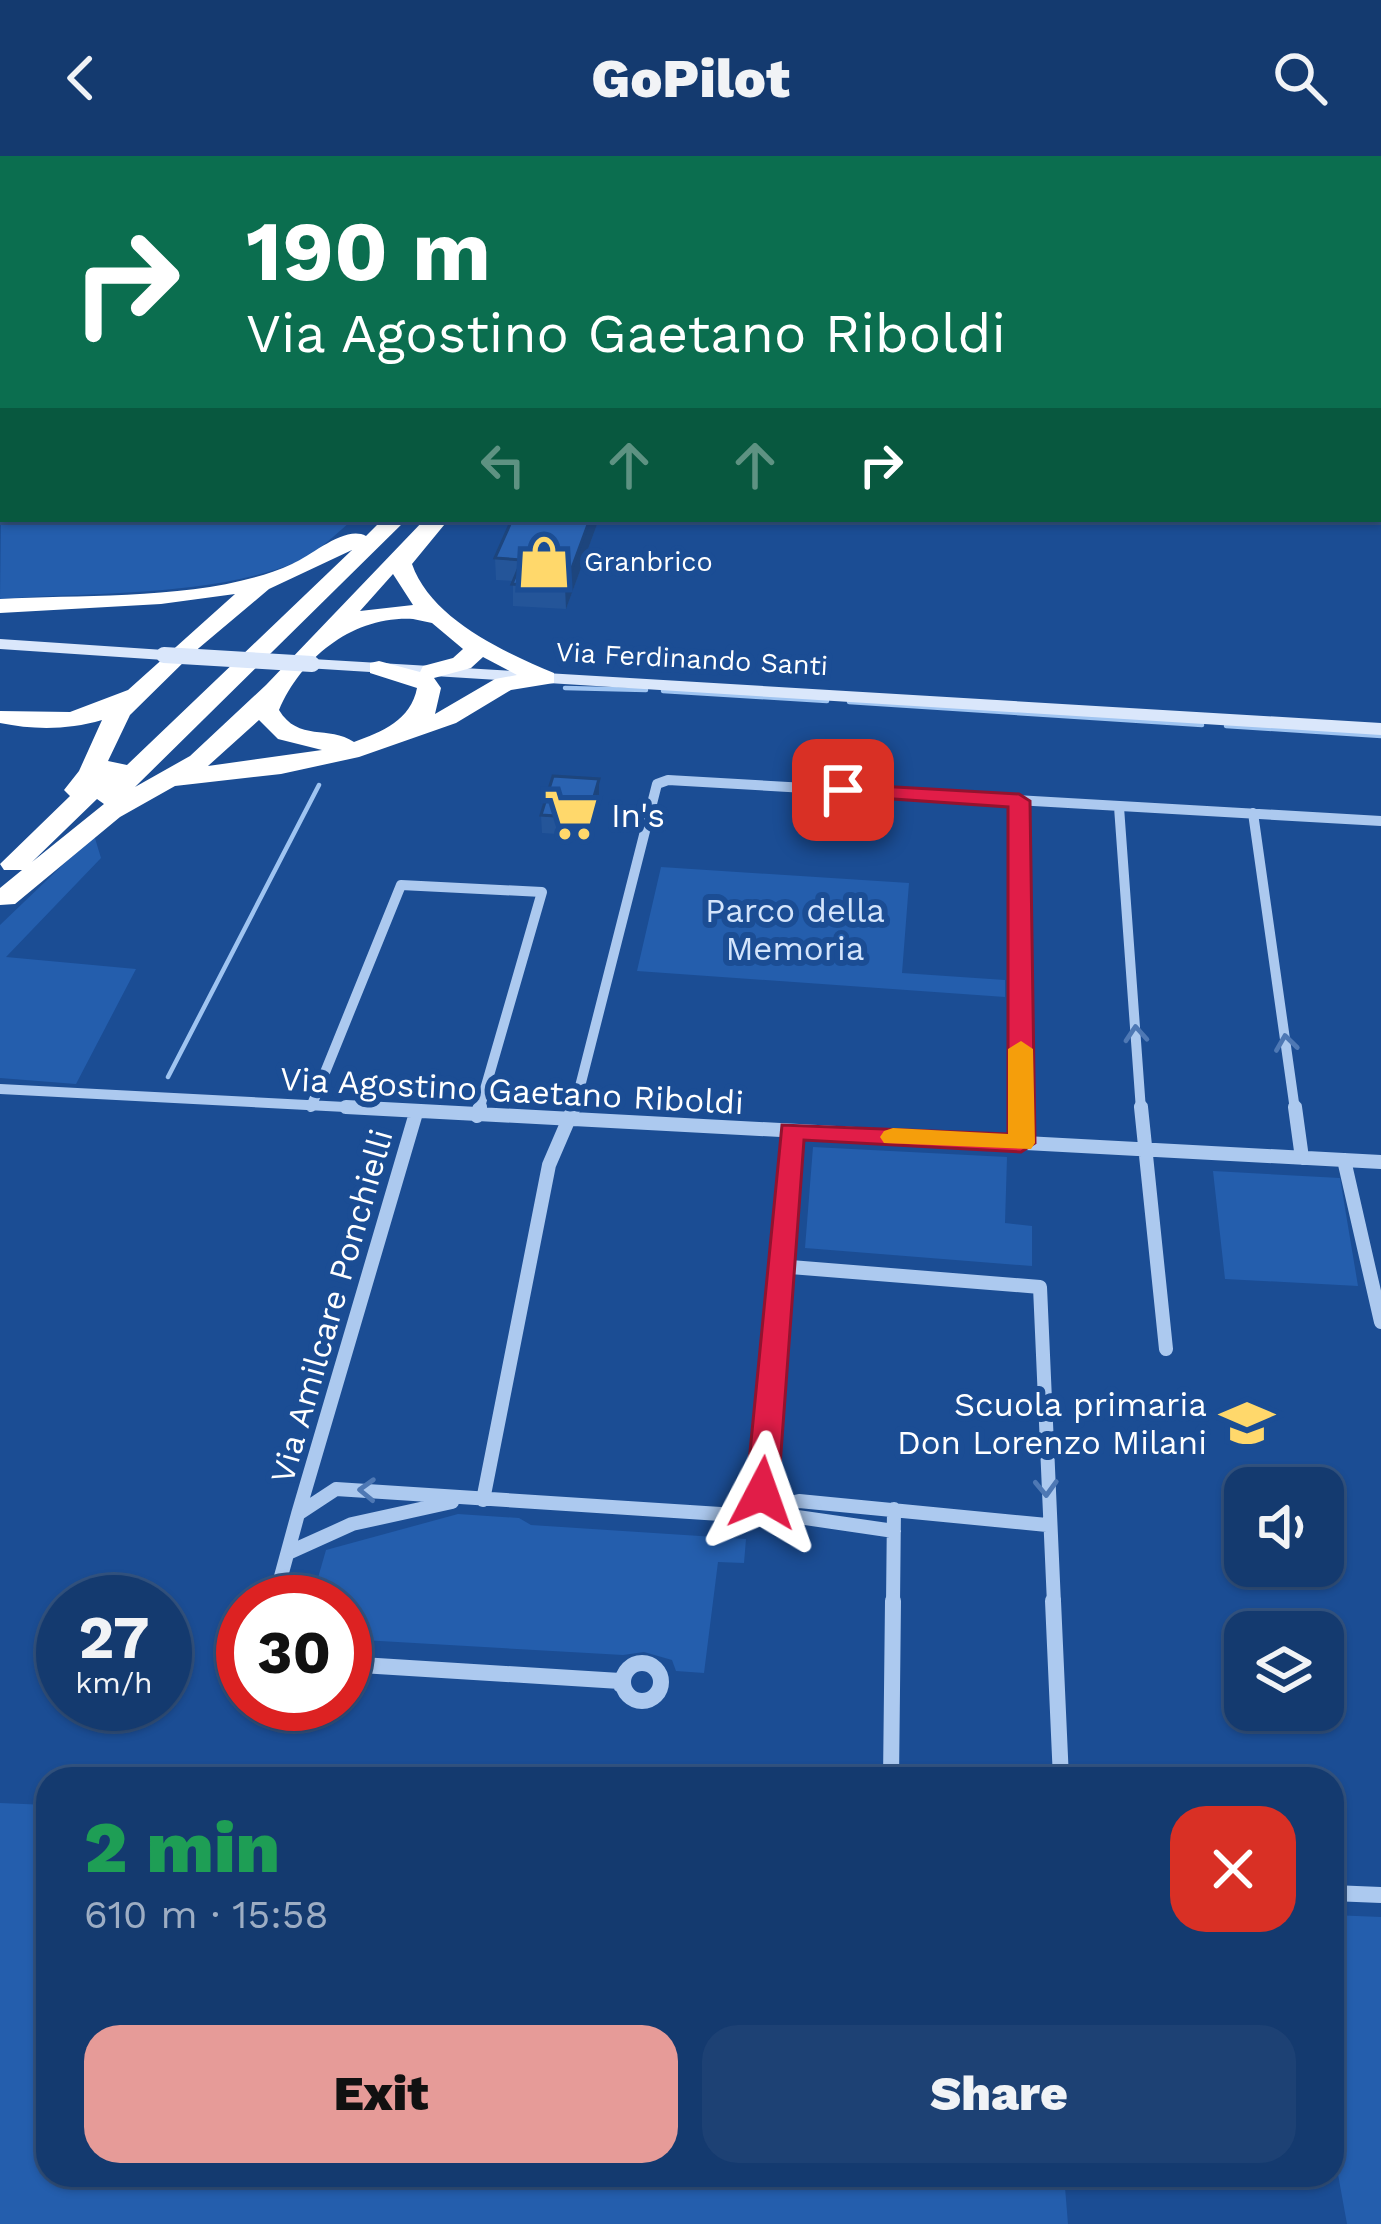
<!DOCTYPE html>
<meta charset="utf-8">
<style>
body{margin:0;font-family:"Work Sans",sans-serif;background:#1d4174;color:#f1f3f6;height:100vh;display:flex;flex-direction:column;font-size:45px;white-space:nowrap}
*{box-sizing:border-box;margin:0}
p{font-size:39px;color:#9dadc3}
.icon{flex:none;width:66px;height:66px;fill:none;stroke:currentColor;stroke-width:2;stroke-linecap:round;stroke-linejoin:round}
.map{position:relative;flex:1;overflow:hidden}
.sheet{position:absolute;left:36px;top:1611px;width:1308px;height:420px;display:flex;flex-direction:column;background:#143a6f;border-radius:36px;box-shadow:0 3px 9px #0004,0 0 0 3px #335482}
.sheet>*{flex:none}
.banner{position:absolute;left:0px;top:0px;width:1383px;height:366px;box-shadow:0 3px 9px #0004,0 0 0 3px #335482;background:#0b6e4f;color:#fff;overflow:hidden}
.tools{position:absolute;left:1224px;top:1311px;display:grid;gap:24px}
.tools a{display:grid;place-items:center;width:120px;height:120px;border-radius:24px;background:#143a6f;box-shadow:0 3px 9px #0004,0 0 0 3px #335482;font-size:60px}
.speed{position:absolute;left:36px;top:1419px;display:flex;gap:24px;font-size:60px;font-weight:700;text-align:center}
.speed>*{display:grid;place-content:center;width:156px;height:156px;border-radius:50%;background:#143a6f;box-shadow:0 3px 9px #0004,0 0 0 3px #335482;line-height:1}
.speed small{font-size:30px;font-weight:400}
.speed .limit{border:18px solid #d22;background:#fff;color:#111}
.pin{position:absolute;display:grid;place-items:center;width:102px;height:102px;color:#fff;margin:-51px;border-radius:24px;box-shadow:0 6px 18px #0006}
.me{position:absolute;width:132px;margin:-66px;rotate:4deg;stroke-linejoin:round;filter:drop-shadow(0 0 9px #0008)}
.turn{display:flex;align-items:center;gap:42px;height:252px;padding:0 48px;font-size:54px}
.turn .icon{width:156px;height:156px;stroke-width:2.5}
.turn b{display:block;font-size:84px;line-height:102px}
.lanes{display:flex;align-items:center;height:114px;padding:0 48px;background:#0003;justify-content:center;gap:60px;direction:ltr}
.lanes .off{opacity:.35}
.round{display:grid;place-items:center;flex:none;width:126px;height:126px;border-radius:36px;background:#1d4174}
.headline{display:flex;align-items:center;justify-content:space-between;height:204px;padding:0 48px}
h1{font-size:72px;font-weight:800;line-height:90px;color:#1e9e55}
.primary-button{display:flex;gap:24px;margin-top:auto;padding:24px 48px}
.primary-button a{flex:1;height:138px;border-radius:36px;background:#e69b98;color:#111;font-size:48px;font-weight:800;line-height:138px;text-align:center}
.primary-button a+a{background:#1d4174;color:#f1f3f6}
header{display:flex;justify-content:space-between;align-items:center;height:156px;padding:0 48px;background:#143a6f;font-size:54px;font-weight:800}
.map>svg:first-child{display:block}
</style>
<header><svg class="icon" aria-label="back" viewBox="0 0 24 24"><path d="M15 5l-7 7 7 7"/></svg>GoPilot<svg class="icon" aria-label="search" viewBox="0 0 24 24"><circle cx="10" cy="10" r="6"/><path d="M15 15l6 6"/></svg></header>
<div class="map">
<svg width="1381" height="2068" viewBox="0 0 1381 2068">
<rect width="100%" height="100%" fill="#1b4d94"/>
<!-- green -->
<path fill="#245ead" d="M783 0H1209L1215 3H780Z
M3 192V363H354C335 378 317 398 294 407 210 441 91 436 0 443Z
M94 679 101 702 6 801 136 813 76 928 0 922V769Z
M661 711 909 727 902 817 1005 824V841L637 815Z
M813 991 1007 1001 1005 1067 1032 1070V1110L805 1092Z
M1213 1015 1340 1022 1358 1130 1225 1123Z
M458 1358 519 1362 531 1369 746 1383 744 1407 718 1406 704 1517 676 1515 672 1504 644 1496 623 1499 345 1483V1446H311L326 1394Z
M0 1647 48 1649V2019H1064L1068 2068H0Z
M1332 1759 1381 1761V2068H1347L1332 1985Z"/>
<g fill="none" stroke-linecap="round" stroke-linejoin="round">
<!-- stream -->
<path stroke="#9fc4f1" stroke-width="4.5" d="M565 532 646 534
M663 535 827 545
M849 546 1202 569
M1226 570 1381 580
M168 921 319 629"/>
<!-- street-far2 -->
<path stroke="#acc9ef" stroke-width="10" d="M1019 645 1021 954
M1119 651 1141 954
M1253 657 1295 954
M0 933 403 954
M311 951 401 729 542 736 479 954
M574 954 657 628 668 624 1381 665"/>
<!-- street-far1 -->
<path stroke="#acc9ef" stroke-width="14" d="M346 951 1381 1006
M1021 951V987
M1141 951 1166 1193
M1295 951 1302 1002
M477 960 480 951
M1344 1004 1381 1166
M778 1110 1040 1131 1054 1448
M483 1344 549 1009 574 951
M756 1355 762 1337 791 975
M757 1355 894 1375
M298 1358 416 957
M290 1396 352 1368 452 1346
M274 1446 298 1358 336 1333 736 1359 799 1345 1047 1369
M893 1448 894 1353"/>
<!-- street -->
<path stroke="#acc9ef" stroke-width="16" d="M1053 1445 1061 1623
M623 1526a19 19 0 1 1 38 0a19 19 0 1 1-38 0Z
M345 1508 620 1525 621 1529
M891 1623 893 1445
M1332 1737 1381 1739"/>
<!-- secondary -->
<path fill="#dae7fb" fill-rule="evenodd" d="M0 483 164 494 173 499 164 504 0 493Z
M312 503 1381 567V579L306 512 303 508Z"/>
<!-- highway -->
<path fill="#fff" fill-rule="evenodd" d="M747 0H764L745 3Z
M383 363H407L135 631 190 600 266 529 425 363H449L412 408C431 463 504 496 554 517V527L511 534 456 567 359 601 281 618 175 630 120 661 15 748 0 749V732L22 714H4L0 708 70 640 64 634 79 615 102 564C68 574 34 574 0 567V555L70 556 128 534 235 438 161 448 0 457V443C89 438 211 445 292 408 313 399 345 369 366 380ZM352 394 127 609 108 605 130 559 193 497 269 433ZM393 418 413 449 360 455ZM413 463 432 467 463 493 453 502 423 510 420 516 379 505 370 507V517L417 532C411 564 382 576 354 586 329 569 298 586 279 554 302 501 353 460 413 463ZM483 501 517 519 495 523 435 558 441 532 434 522 471 512ZM259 564 278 583 322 594 208 610ZM97 643 104 648 32 706Z"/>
<!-- secondary-bridge -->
<path stroke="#dae7fb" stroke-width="16" d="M164 499 312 508"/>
</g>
<!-- wall -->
<path fill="#245599" d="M527 363H599L566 453 513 450V425L496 424 495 402Z
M599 640 589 680 542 677 541 659Z"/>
<!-- shaded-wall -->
<path fill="#1d457d" d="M590 363H599L566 453 565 431Z
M599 623V640L589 680 588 662Z"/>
<!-- building -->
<path fill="#2a63b2" stroke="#1d457d" stroke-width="3" d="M527 363H590L565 431 512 428 522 404 495 402 511 366 525 367Z
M553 620 599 623 588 662 541 659Z"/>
<!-- one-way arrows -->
<defs><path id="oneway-chevron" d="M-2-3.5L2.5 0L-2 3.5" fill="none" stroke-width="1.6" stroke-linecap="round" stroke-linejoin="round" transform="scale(3)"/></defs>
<g stroke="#4e78b4">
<use href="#oneway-chevron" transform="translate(1136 878) rotate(-94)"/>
<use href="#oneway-chevron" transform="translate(1286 887) rotate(-98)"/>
<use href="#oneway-chevron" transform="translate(1046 1332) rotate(88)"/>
<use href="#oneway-chevron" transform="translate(367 1334) rotate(-178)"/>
</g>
<!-- route -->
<path fill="#e11d48" stroke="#92132f" stroke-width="3" d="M843 628 1019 638 1030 645 1035 987 1021 996 804 984 778 1337 773 1345H751L746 1337 782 969 1008 978V651L836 639V630Z"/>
<!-- slow -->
<path fill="#f59e0b" d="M1021 885 1033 893 1035 987 1031 993 884 987 880 981 884 975 893 972 1008 978V893Z"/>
<!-- icons -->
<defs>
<symbol id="shop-bare" viewBox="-9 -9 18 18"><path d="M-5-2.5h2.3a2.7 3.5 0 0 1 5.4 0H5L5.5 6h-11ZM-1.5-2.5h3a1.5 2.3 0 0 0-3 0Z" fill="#ffd86b" stroke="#1b4d94" stroke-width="2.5" paint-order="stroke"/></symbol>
<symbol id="supermarket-bare" viewBox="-9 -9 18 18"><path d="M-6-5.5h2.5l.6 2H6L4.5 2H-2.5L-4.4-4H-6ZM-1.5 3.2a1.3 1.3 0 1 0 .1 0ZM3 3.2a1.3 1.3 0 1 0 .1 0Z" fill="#ffd86b" stroke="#1b4d94" stroke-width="2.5" paint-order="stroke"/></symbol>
<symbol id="school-bare" viewBox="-9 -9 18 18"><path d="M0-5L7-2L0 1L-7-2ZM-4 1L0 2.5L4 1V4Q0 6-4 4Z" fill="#ffd86b" stroke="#1b4d94" stroke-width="2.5" paint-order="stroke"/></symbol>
</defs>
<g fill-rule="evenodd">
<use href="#shop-bare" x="506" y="368" width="76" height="76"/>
<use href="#supermarket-bare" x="533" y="621" width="76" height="76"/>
<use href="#school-bare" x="1209" y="1229" width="76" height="76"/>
</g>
<g text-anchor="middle" stroke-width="12" stroke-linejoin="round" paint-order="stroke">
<!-- far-poi labels -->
<g font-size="27" fill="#fff" stroke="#1b4d94" text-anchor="start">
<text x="584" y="415">Granbrico</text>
</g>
<!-- far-street labels -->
<g font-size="27" fill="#fff" stroke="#1b4d94">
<text transform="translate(692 503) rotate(3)" y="9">Via Ferdinando Santi</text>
</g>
<!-- poi labels -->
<g font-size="33" fill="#fff" stroke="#1b4d94" text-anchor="start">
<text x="611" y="671">In's</text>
<text x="1207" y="1260" text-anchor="end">Scuola primaria<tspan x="1207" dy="38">Don Lorenzo Milani</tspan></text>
</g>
<!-- park labels -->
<g font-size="33" fill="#d3e4fb" stroke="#1b4d94">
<text x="795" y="766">Parco della<tspan x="795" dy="38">Memoria</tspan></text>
</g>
<!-- street labels -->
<g font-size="33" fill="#fff" stroke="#1b4d94">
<text transform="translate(512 934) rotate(3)" y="12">Via Agostino Gaetano Riboldi</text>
<text transform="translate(331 1150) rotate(-74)" y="12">Via Amilcare Ponchielli</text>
</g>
</g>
</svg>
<div class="tools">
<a><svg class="icon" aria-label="sound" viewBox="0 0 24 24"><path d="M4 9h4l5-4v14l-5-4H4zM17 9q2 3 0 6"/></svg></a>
<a><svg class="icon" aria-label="layers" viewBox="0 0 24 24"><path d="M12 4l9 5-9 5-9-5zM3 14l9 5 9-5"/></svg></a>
</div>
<div class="speed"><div>27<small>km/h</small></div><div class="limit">30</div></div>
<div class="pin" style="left:843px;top:634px;background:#d93025"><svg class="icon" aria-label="arrive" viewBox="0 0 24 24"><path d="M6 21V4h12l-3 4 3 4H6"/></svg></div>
<svg class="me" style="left:762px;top:1337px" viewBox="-20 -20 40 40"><path d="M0-17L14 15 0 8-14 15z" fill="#e11d48" stroke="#fff" stroke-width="4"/></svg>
<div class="banner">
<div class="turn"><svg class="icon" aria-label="right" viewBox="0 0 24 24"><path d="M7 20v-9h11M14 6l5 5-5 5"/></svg><div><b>190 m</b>Via Agostino Gaetano Riboldi</div></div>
<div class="lanes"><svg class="icon off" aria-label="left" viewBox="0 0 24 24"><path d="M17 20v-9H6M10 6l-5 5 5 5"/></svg><svg class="icon off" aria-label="ahead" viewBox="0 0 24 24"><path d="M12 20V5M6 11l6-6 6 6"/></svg><svg class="icon off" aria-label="ahead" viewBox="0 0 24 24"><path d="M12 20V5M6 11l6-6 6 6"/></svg><svg class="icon" aria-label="right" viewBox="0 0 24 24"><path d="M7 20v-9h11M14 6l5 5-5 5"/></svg></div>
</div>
<section class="sheet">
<div class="headline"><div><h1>2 min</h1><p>610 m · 15:58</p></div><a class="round" style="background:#d93025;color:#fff"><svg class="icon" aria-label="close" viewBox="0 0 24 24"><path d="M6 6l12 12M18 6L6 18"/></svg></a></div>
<div class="primary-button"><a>Exit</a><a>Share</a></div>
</section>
</div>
